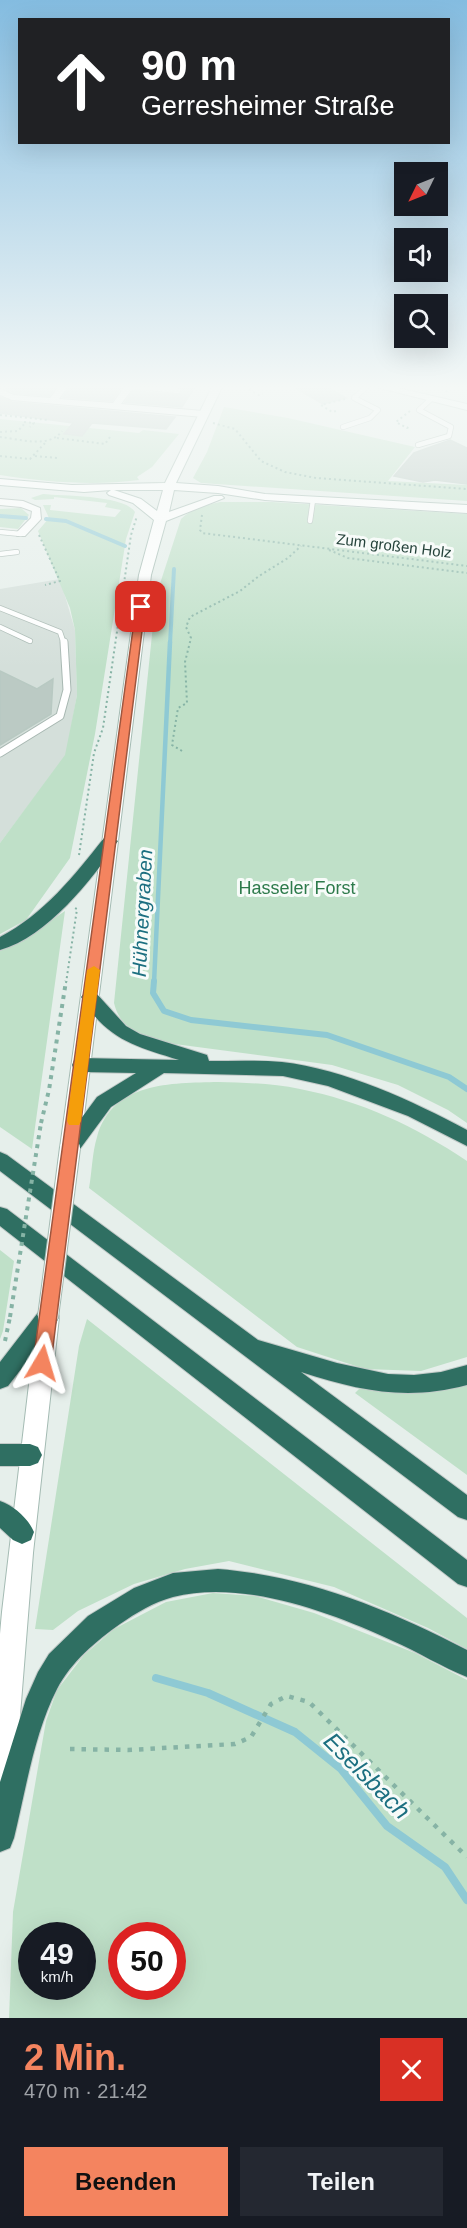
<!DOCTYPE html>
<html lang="de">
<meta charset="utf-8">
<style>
body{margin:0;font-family:Helvetica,sans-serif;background:#242831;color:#f1f3f6;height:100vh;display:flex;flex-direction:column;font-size:22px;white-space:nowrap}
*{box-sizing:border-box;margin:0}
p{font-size:20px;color:#9ea1a6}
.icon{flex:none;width:33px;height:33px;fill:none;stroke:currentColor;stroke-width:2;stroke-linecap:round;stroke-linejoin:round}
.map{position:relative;height:2018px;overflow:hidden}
.sheet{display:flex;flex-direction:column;background:#171b24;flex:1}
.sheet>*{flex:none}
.guide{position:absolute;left:18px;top:18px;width:432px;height:126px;border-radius:0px;box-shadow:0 6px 24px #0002;background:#202124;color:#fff;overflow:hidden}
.needle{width:39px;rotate:227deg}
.tools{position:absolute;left:394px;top:162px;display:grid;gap:12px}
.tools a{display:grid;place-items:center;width:54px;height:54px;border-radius:0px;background:#171b24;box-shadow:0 6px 24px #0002;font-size:30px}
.speed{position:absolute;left:18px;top:1922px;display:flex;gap:12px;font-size:30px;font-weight:700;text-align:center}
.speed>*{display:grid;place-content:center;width:78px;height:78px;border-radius:50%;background:#171b24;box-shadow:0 6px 24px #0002;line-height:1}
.speed small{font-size:15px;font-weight:400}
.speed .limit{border:9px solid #d22;background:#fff;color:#111}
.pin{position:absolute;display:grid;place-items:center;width:51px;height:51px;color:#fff;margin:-26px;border-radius:12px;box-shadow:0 3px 9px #0006}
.me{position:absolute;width:66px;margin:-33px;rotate:7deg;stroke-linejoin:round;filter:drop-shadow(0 0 4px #0008)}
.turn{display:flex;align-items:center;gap:21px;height:126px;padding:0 24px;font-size:27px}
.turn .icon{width:78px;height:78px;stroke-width:2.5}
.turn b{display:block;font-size:42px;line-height:51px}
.round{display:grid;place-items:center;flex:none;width:63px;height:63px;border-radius:0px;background:#242831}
.head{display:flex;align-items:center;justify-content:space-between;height:102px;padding:0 24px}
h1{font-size:36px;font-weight:700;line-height:45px;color:#f4845f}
.primary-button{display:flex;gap:12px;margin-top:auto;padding:12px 24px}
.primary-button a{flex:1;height:69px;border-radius:0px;background:#f4845f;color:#111;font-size:24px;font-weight:700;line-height:69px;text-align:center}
.primary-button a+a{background:#242831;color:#f1f3f6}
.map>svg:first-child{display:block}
</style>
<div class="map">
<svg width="467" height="2018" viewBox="0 0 467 2018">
<rect width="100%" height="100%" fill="#e6efeb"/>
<!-- built -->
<path fill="#d4dfda" d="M60 579 75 630 77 695 66 755 0 843V589Z"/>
<!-- green -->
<path fill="#bfe0c8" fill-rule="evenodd" d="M224 407 288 418 415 447 388 481 467 485V501L201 483 193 478 207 452Z
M0 419 139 433 143 430 179 434 152 467 137 477 139 480C93 486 46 482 0 475Z
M43 494C63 496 125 495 135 512L126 539 95 734 70 858 26 920 0 934V843L65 755 77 695 75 630 70 608 38 531 49 518 43 505H51L50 510 115 517 121 510 105 507 107 503 54 497V499L35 500 31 498Z
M220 502H272L467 514V1123L448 1110 398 1085 332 1065 152 1041C133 1032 119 1024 114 1003L156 596 181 519C191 509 206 505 220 502Z
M21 508 29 515 18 529 0 527V509Z
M65 911 32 1149 0 1127V951L14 945Z
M218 1082C245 1083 273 1083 300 1089 361 1101 415 1126 467 1161V1357L421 1371 365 1369 297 1347 89 1188C92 1172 92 1153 97 1137 112 1082 171 1083 218 1082Z
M0 1250 14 1261 3 1331 0 1339Z
M87 1319 467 1618V1649L428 1628 334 1587 229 1561 185 1569 134 1584 78 1611 53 1630 35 1629 79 1346Z
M467 1382V1475L355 1393 361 1387Z
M213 1593 255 1596 314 1613 415 1653 467 1680V2018H9L13 1912 46 1721 57 1690 84 1655 114 1629 166 1602ZM32 1935H82V1986H32ZM122 1935H172V1986H122Z"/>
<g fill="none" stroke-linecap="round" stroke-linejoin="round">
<!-- stream-far3 -->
<path stroke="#8ec9d4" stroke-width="4" d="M0 516 26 518
M46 519 66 521 125 546
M170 644 174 569"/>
<!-- stream-far2 -->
<path stroke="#8ec9d4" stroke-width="4.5" d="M154 983 170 642"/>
<!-- stream-far1 -->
<path stroke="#8ec9d4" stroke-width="6" d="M154 981 153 993 164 1011 191 1020 327 1035 449 1077 467 1089"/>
<!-- stream -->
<path stroke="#8ec9d4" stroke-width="8" d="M156 1678 208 1693 295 1732 341 1769 387 1826 445 1867 467 1900"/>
</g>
<!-- building -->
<path fill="#bbcac4" stroke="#b8c9c2" stroke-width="1.5" d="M0 385H35L55 387 49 396 15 393Z
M71 385H123L112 401 63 397Z
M168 385H196L182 407 125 402 133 391 178 395 182 393 180 387Z
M290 385H324L346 398 323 404Z
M0 397 12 402 175 417 166 429 92 423 82 436 64 434 73 423 0 413Z
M450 440 467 448V484L435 480 423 482 394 476 414 453Z
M0 671 37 689 53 679 51 714 0 745Z"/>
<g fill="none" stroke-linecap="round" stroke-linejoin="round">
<defs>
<path id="lane-far1" d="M130 386 178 391
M343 427 370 418 378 410 354 398 368 385
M418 445 449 436 451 427 419 410 431 399
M310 521 313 500
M0 532 21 534
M0 554 17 552
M0 608 60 632 64 644
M0 627 30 641"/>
<path id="lane" d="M0 753 60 716 67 690 64 642"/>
<path id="street" d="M60 385H69L59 399 113 403 126 385H135L121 404 203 411 207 414 203 417 12 400 0 395V389L14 395 50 398Z
M368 385H385L467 404V410Z
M0 499 23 501 40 508 41 519 25 536H17V532L31 518 32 511 21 507 0 505Z"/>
<path id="secondary" d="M213 385H223L176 483 218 486 265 494 467 505V513L265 500 218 493 174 490 169 512 214 496H222L224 498 166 521 151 575 80 1148 77 1153 70 1156 63 1153 60 1148 139 575 154 520 133 503 109 495 107 493 111 490 84 492 0 485V479L72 485 165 483ZM114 490H163L157 511 141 499Z
M48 1308 56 1310 59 1317 33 1553 14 1790 10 1800 0 1804V1634L2 1612 37 1317 40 1310Z"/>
<path id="highway" d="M110 836 118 841C92 880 47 937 0 950V937C44 914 74 876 104 838Z
M90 991 96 993 126 1026 140 1034 207 1055 209 1061C233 1061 258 1060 282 1062 344 1069 413 1101 467 1130V1146L408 1116 328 1086 283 1076 164 1073 111 1107 77 1153 70 1156 63 1153 60 1148 63 1143 97 1097 136 1073 81 1072 74 1070 72 1065 74 1060 81 1058 179 1060C135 1046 107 1040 81 997L84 993Z
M0 1152 7 1155 258 1340 337 1363 388 1374 414 1375 441 1372 467 1365V1385C407 1401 360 1391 301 1372L467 1495V1520L458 1517 0 1171Z
M0 1207 7 1209 467 1560V1587L458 1584 0 1226Z
M48 1308 56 1310 59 1317 56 1324 8 1386 0 1389V1362L40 1310Z
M0 1444H30L38 1447 42 1455 38 1463 30 1466H0Z
M0 1501C14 1506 28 1518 34 1532L31 1540 22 1544 13 1540 0 1528Z
M218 1569C307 1576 388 1609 467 1650V1677C442 1667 418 1652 393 1641 331 1612 242 1579 173 1597 154 1602 136 1613 120 1624 96 1641 71 1662 57 1689 34 1734 26 1789 14 1838L10 1848 0 1852V1782L26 1699 38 1672 49 1654 88 1616 134 1588 173 1573Z"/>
</defs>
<!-- lane-far1 casing -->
<use href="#lane-far1" stroke="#a8b8b2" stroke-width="6"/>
<!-- lane casing -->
<use href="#lane" stroke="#a8b8b2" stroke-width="9"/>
<!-- street casing -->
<use href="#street" stroke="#a8b8b2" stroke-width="2"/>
<!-- secondary casing -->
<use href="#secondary" stroke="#a4bbb3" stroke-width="2"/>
<!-- highway casing -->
<use href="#highway" stroke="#c2cac8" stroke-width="2"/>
<!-- path-far2 -->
<path stroke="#86b3a5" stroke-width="2" stroke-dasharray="2 3" stroke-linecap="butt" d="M256 385 248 389 259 395 263 394
M446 392 450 385
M336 411 332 412 321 405 345 399
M410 411 396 422 407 428 410 426
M0 415 48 420
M24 422 34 423 30 427
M213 423 235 429 261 461 285 472 316 478 467 489
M0 432 18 431 26 422
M0 437C20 439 49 449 62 431
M57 438 105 444 110 437
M0 456 30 459 46 442
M35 456 57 458
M202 515 200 530 202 533 467 566
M39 535 60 581 45 585
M329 550 348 558 467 573
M182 751 172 745 178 708 187 703 185 662 191 638 186 627 190 617 240 591 259 576 288 558 301 546
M79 855 94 753 103 728 131 535 137 516
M66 983 77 909 75 908"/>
<!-- path-far1 -->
<path stroke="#86b3a5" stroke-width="4" stroke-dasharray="4 5" stroke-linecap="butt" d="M41 1123 49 1090 66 981
M5 1341 10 1317"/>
<!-- path -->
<path stroke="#86b3a5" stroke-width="4.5" stroke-dasharray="4.5 7" stroke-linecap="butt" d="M70 1749 128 1750 235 1744 251 1737 271 1704 287 1696 309 1702 467 1857"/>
<!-- lane-far1 -->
<use href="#lane-far1" stroke="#fff" stroke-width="4.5"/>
<!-- lane -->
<use href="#lane" stroke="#fff" stroke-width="7"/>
<!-- street -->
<use href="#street" fill="#fff" fill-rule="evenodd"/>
<!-- secondary -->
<use href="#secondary" fill="#fff" fill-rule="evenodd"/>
<!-- highway -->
<use href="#highway" fill="#2f6f62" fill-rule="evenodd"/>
<defs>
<path id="secondary-bridge" d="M48 1317 70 1148"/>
</defs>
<!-- secondary-bridge casing -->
<use href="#secondary-bridge" stroke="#a4bbb3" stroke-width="22" stroke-linecap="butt"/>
<!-- path-bridge -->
<path stroke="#86b3a5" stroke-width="4" stroke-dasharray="4 5" stroke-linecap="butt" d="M10 1317 41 1123"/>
<!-- secondary-bridge -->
<use href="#secondary-bridge" stroke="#fff" stroke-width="20"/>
</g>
<!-- sky -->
<linearGradient id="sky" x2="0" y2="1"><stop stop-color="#84bce0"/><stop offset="0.58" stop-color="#f4f8f6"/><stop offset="1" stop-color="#f4f8f6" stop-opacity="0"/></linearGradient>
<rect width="467" height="668" fill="url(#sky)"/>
<!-- route -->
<path fill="#f4845f" stroke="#9f563e" stroke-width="1.5" d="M141 604 145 607 51 1363 48 1368 42 1370 36 1368 33 1363 136 607Z"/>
<!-- slow -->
<path fill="#f59e0b" d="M94 966 100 970 81 1121 79 1125H69L67 1121 87 970Z"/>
<g text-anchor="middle" stroke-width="6" stroke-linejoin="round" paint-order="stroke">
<!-- far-street labels -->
<g font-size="15" fill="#24423a" stroke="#f7fbf9">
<text transform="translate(394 546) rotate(7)" y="5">Zum großen Holz</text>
</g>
<!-- park labels -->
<g font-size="18" fill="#2d7a4b" stroke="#f7fbf9">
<text x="297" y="894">Hasseler Forst</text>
</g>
<!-- water labels -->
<g font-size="20" font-style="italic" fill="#1c6f80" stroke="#f7fbf9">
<text transform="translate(142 913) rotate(-87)" y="7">Hühnergraben</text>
</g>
<!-- near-water labels -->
<g font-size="24" font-style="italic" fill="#1c6f80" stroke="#f7fbf9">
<text transform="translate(367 1776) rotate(45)" y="8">Eselsbach</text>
</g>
</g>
</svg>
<div class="tools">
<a><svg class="needle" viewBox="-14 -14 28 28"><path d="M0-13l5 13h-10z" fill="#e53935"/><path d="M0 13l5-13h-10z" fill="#9ea1a6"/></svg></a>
<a><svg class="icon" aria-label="sound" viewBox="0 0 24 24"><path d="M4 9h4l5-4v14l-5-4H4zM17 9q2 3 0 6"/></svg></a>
<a><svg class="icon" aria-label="search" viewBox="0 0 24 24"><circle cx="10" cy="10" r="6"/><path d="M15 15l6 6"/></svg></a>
</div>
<div class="speed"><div>49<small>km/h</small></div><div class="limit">50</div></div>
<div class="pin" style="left:141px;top:607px;background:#d93025"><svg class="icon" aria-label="arrive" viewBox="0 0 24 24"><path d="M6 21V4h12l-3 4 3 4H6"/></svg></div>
<svg class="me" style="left:42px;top:1363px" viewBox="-20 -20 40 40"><path d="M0-17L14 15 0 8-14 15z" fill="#f4845f" stroke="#fff" stroke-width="4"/></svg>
<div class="guide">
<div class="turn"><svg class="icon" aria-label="ahead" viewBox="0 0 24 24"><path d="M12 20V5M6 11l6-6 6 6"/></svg><div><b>90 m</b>Gerresheimer Straße</div></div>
</div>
</div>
<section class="sheet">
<div class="head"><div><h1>2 Min.</h1><p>470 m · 21:42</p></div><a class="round" style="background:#d93025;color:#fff"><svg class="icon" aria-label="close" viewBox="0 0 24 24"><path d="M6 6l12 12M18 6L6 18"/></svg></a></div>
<div class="primary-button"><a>Beenden</a><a>Teilen</a></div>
</section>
